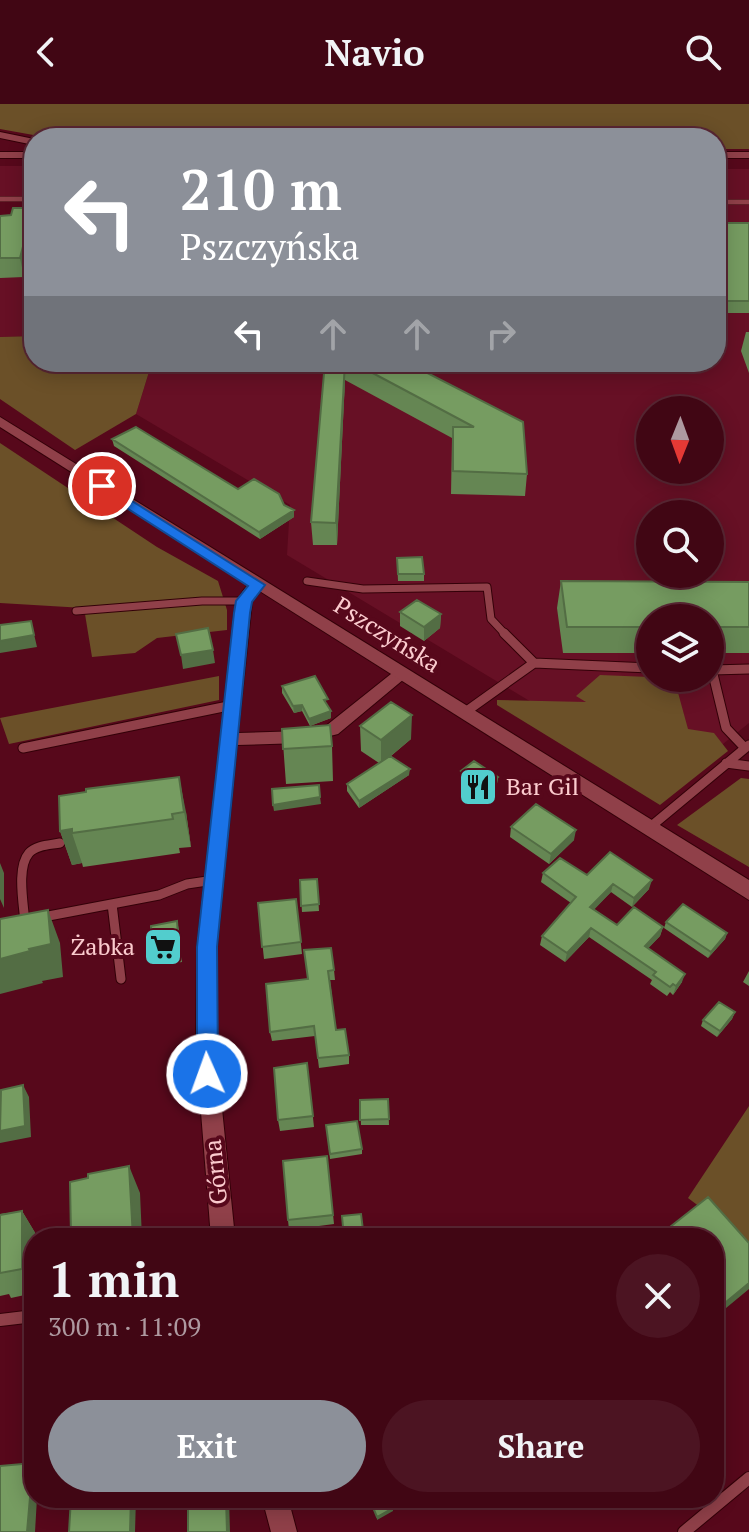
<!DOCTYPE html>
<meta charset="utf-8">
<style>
body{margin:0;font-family:"PT Serif",serif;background:#4c1422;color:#f1f3f6;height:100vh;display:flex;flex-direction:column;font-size:30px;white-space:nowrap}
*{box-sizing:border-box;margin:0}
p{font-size:26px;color:#ae99a0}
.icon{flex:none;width:44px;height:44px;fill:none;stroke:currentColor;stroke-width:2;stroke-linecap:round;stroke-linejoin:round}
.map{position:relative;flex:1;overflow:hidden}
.details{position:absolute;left:24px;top:1124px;width:700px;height:280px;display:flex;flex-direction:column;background:#410614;border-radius:32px;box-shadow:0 4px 20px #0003,0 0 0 2px #5a2734}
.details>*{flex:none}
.guide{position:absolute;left:24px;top:24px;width:702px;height:244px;border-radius:32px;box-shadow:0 4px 20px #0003,0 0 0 2px #5a2734;background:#8c9099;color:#fff;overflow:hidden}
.needle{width:52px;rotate:181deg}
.buttons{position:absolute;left:636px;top:292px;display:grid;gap:16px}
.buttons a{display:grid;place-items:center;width:88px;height:88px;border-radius:50%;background:#410614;box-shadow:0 4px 20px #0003,0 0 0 2px #5a2734;font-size:40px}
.pin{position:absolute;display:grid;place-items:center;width:68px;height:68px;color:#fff;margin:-34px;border:4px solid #fff;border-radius:50%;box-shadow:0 2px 8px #0007}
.me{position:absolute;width:88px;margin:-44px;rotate:358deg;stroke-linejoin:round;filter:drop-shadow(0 0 6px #0008)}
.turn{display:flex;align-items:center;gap:28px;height:168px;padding:0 24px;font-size:36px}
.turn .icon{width:104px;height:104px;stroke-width:2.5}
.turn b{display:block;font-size:56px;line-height:68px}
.lanes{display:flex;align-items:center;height:76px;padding:0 24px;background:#0003;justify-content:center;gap:40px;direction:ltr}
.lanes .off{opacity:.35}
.round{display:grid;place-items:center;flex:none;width:84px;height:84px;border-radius:42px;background:#4c1422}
.summary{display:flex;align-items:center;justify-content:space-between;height:136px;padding:0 24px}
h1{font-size:48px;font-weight:700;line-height:60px}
.cta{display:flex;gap:16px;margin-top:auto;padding:16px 24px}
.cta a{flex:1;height:92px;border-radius:48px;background:#8c9099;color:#fff;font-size:32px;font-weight:700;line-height:92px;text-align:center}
.cta a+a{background:#4c1422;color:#f1f3f6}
header{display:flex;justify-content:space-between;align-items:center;height:104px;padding:0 24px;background:#410614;font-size:36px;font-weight:700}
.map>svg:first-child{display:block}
</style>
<header><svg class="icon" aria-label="back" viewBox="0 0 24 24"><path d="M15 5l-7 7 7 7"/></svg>Navio<svg class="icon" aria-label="search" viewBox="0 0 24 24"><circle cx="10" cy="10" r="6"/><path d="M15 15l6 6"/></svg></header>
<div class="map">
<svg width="749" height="1428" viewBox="0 0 749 1428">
<rect width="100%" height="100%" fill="#57081b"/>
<!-- built -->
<path fill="#671025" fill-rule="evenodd" d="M0 62H34V94L0 93Z
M716 65H749V619L671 682 287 451 290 401 136 310 152 258H716ZM650 306H710V366H650ZM650 410H710V470H650ZM650 514H710V574H650Z
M34 154V232L0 233V156Z"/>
<!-- green -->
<path fill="#6b5028" d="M0 0H749V45H716V34H50L0 25Z
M34 232V258H152L136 310 75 346 0 295V233Z
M0 339 157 443 218 477 227 506V526L157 534 135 549 92 553 84 504 0 499Z
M600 571 674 574 688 625 714 629 728 647 660 701 497 601V596L586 598 576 592Z
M219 572V596L9 640 0 614Z
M741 674 749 675V763L677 721Z
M749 1002V1140L688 1094Z"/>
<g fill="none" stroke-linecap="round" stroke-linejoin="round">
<defs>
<path id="service-far3" d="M0 95H34
M716 98H749"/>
<path id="service-far2" d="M307 477 363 485 487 483 491 515 506 531
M76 507 202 497H244"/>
<path id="service-far1" d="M504 529 534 559
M464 609 534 559 650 564
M23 644 233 601
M745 644 726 624 712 566 749 565
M726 659 749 662
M649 724 749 641
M112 800 121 875
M38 814 159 791 187 780 214 776
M25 820C24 801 16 764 29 749 36 741 50 741 60 739"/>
<path id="service" d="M0 1216 34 1212
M684 1428 749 1374"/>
<path id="minor" d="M257 476 265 481 252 498 238 629 302 627 327 621 396 566H408L410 570 338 630 302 639 237 641 217 843 216 945 235 1134H211L196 945 197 843 234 509C237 496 244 480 257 476Z
M262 1394H288L297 1428H271Z"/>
<path id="tertiary" d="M0 28 34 35V41L0 34Z
M0 48H34V54H0Z
M716 48H749V54H716Z"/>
<path id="secondary" d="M0 313 749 776V796L0 323Z"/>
</defs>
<!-- service-far3 casing -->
<use href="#service-far3" stroke="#330008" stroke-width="6"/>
<!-- service-far2 casing -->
<use href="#service-far2" stroke="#330008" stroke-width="9"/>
<!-- service-far1 casing -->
<use href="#service-far1" stroke="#330008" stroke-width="11"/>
<!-- service casing -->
<use href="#service" stroke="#330008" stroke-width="14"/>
<!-- minor casing -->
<use href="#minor" stroke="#330008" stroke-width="2"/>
<!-- tertiary casing -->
<use href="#tertiary" stroke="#330008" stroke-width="2"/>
<!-- secondary casing -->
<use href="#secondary" stroke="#330008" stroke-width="2"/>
<!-- service-far3 -->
<use href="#service-far3" stroke="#904049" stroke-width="5"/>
<!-- service-far2 -->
<use href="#service-far2" stroke="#904049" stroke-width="7"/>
<!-- service-far1 -->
<use href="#service-far1" stroke="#904049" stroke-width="9"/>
<!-- service -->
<use href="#service" stroke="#904049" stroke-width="12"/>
<!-- minor -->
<use href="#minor" fill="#904049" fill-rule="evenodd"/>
<!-- tertiary -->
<use href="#tertiary" fill="#904049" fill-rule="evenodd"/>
<!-- secondary -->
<use href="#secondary" fill="#904049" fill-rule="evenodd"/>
</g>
<!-- wall -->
<path fill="#658653" d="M33 104 34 136 24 173 0 174V112L11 111Z
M716 119H749V209H716Z
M746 228H749V269L741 247Z
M325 258H406L527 370 525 392 451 390 452 334 345 276 337 441H313L311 418Z
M112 335 238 385 284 401 294 406V413L260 435 114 342Z
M397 454 424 470V477H398Z
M561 477 749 478V549H710V514H650V549H563L557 504Z
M400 508 441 510 440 524 424 537 400 522Z
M282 582 328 602 331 607V614L310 622 302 607 294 609 282 589Z
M360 622 411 635 391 652 409 671 359 704 347 687V680L379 659 361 647Z
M282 625 332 642 333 677 286 680Z
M461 667 498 673 496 686 483 697 460 681Z
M186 708 191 743 179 744 180 749 83 763 82 759 72 761 60 727Z
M511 723 574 736 549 760 510 733Z
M543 769 587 771 649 785 632 803 611 788 594 805 617 821 663 823 660 832 648 844 682 878 673 891 670 888 667 892 650 880 652 876 589 833 565 858 540 841 542 832 571 799 541 778Z
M317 775 319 807 302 808 300 776Z
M296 795 302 850 264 855 258 799Z
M666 818 727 829 725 835 708 854 664 824Z
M180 830 182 858 156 862 153 849Z
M304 846 334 866 335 876H330L336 926 349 951V960L319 964 315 932 272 937 270 928 308 875Z
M749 867V882L743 878Z
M735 908 732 915 717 933 701 922 703 916Z
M307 959 314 1023 280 1027 278 1016Z
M388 995 389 1021H361L360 996Z
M326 1021 362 1045V1050L330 1055Z
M327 1052 334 1120 289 1126 288 1116Z
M22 1107 37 1132V1134H34V1189L11 1194 9 1190 0 1192V1110Z"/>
<!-- shaded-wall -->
<path fill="#536d44" d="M33 104 34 136 24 173 20 154Z
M345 258V276L337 441 336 419Z
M294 406V413L260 435 259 428Z
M441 510 440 524 424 537V523Z
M31 517 37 543 0 549V537Z
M213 546 215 559 183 565 181 551Z
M302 601V607L294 609 293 602Z
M331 607V614L310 622 309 615Z
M412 611 411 635 381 660V636Z
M410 665 409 671 359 704V697Z
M179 673 186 708 191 743 184 708Z
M498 673 496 686 483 697 485 684Z
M320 693 321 700 274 707 273 701Z
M72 725V729L82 759 72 761 60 727Z
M576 726 574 736 549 760 551 750Z
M0 759 4 769V804L0 795Z
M652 776 649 785 632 803 634 794Z
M613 780 611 788 588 812 590 803Z
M48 806 60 839 63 873 42 877 43 879 0 890V855L29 845Z
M177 817 180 830 182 858 179 845Z
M663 823 660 832 642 851 645 842Z
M591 824 589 833 565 858 567 849Z
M727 829 725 835 708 854 711 848Z
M685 870 682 878 673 891 676 882Z
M735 908 732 915 717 933 720 927Z
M23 981 29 993 31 1033 0 1039V1027Z
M129 1062 140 1089 142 1134H133Z
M22 1107 37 1132V1134H34V1183L22 1165Z
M749 1179V1185L714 1214V1208Z
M33 1359 34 1394H37L35 1428H27Z
M131 1394H136L135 1428H130Z
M226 1394H229L230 1428H227Z
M393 1404V1407L377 1416V1413Z"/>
<!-- building -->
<path fill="#769c61" stroke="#536d44" stroke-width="2" d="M13 104H33L20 154H0V112L11 111Z
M716 119H749V197H716Z
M325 258H345L336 419 311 418Z
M352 258H406L523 318 527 370 453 367V323H474Z
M136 323 238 385 254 375 279 390 284 401 294 406 259 428 112 335Z
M422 453 424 470H398L397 454Z
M561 477 749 478V523H710V514H650V523H567Z
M417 496 441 510 424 523 400 508Z
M31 517 34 531 0 537V521Z
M208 524 213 546 181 551 176 530Z
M315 572 328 595 324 596 331 607 309 615 302 601 293 602 282 582Z
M391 598 412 611 381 636 360 622Z
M330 621 332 642 283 645 282 625Z
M390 652 410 665 359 697 347 680Z
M474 657 498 673 485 684 461 667Z
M179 673 184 708 172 710 173 715 72 729V725L60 727 59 692 86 688V685Z
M319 681 320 693 273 701 272 685Z
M536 700 576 726 551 750 511 723Z
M610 748 652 776 634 794 613 780 590 803 617 821 634 803 663 823 645 842 685 870 676 882 673 880 670 883 653 871 656 868 591 824 567 849 542 832 576 793 543 769 560 754 587 771Z
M317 775 319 800 301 802 300 776Z
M296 795 301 838 262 843 258 799Z
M683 800 727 829 711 848 666 818Z
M48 806 51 840 29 845 30 847 0 855V815Z
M177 817 179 845 153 849 151 822Z
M331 844 334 866 328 867 336 926 345 925 349 951 318 954 314 922 270 928 266 880 308 875 304 846Z
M719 898 735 908 720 927 703 916Z
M307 959 313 1012 278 1016 274 964Z
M23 981 25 1022 0 1027 1 986Z
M388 995 389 1015 360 1016V996Z
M357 1017 362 1045 330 1050 326 1021Z
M327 1052 333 1111 288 1116 283 1057Z
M129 1062 133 1134H77V1131L71 1132 70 1078 88 1074V1070Z
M708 1093 749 1139V1179L714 1208V1134H656Z
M22 1107V1165L0 1169V1111Z
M361 1110 364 1134H344L342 1112Z
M487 1131 488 1134H474Z
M33 1359 27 1428H0V1362Z
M71 1394H131L130 1428H69Z
M188 1394H226L227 1428H188Z
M369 1394H388L393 1404 377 1413Z"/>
<!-- route -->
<path fill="#1a73e8" stroke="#114b97" stroke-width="2" d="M102 378 265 481 252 498 250 509 217 843 218 970 215 977 207 980 200 977 197 970V843L234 509 236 497 248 482 97 385 95 382Z"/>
<!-- icons -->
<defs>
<symbol id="restaurant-square" viewBox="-11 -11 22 22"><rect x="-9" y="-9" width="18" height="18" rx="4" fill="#52cdcd" stroke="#57081b"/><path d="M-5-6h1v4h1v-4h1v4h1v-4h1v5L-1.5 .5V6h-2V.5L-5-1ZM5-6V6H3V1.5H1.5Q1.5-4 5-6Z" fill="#111"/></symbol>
<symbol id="supermarket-square" viewBox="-11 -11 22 22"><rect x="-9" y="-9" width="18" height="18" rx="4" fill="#52cdcd" stroke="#57081b"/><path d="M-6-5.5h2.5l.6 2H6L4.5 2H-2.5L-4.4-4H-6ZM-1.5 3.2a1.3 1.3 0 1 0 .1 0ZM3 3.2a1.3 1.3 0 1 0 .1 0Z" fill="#111"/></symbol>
</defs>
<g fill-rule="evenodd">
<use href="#restaurant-square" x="456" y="661" width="44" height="44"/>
<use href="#supermarket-square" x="141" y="821" width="44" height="44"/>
</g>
<g text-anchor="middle" stroke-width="8" stroke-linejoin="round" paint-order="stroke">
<!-- street labels -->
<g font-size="24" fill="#fbcbce" stroke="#57081b">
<text transform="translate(387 531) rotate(32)" y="8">Pszczyńska</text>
<text transform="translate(216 1068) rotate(-96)" y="8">Górna</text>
</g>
<!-- poi labels -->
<g font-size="24" fill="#fbcbce" stroke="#57081b" text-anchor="start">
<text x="506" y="691">Bar Gil</text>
<text x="135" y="851" text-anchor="end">Żabka</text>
</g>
</g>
</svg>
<div class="buttons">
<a><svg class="needle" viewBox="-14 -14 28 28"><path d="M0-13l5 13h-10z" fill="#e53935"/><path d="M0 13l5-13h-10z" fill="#ae99a0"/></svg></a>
<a><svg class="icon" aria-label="search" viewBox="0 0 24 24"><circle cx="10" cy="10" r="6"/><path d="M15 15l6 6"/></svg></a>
<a><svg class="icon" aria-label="layers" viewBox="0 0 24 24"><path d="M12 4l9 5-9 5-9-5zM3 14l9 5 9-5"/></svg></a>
</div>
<div class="pin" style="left:102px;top:382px;background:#d93025"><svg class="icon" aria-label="arrive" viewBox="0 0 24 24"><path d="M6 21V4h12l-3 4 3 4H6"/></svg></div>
<svg class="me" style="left:207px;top:970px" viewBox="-20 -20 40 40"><circle r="17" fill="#1a73e8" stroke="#fff" stroke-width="3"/><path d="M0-11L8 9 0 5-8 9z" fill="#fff"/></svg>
<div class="guide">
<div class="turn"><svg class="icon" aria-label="left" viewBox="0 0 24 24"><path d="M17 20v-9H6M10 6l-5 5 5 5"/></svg><div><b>210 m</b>Pszczyńska</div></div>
<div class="lanes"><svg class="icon" aria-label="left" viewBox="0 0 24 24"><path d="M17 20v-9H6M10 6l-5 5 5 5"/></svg><svg class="icon off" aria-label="ahead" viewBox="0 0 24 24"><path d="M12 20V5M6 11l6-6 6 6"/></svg><svg class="icon off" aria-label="ahead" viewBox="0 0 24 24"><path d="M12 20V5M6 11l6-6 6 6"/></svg><svg class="icon off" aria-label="right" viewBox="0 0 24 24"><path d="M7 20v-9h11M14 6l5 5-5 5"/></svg></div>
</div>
<section class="details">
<div class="summary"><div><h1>1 min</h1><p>300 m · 11:09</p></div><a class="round"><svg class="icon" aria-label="close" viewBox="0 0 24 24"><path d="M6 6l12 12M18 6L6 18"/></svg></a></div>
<div class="cta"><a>Exit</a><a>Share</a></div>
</section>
</div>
